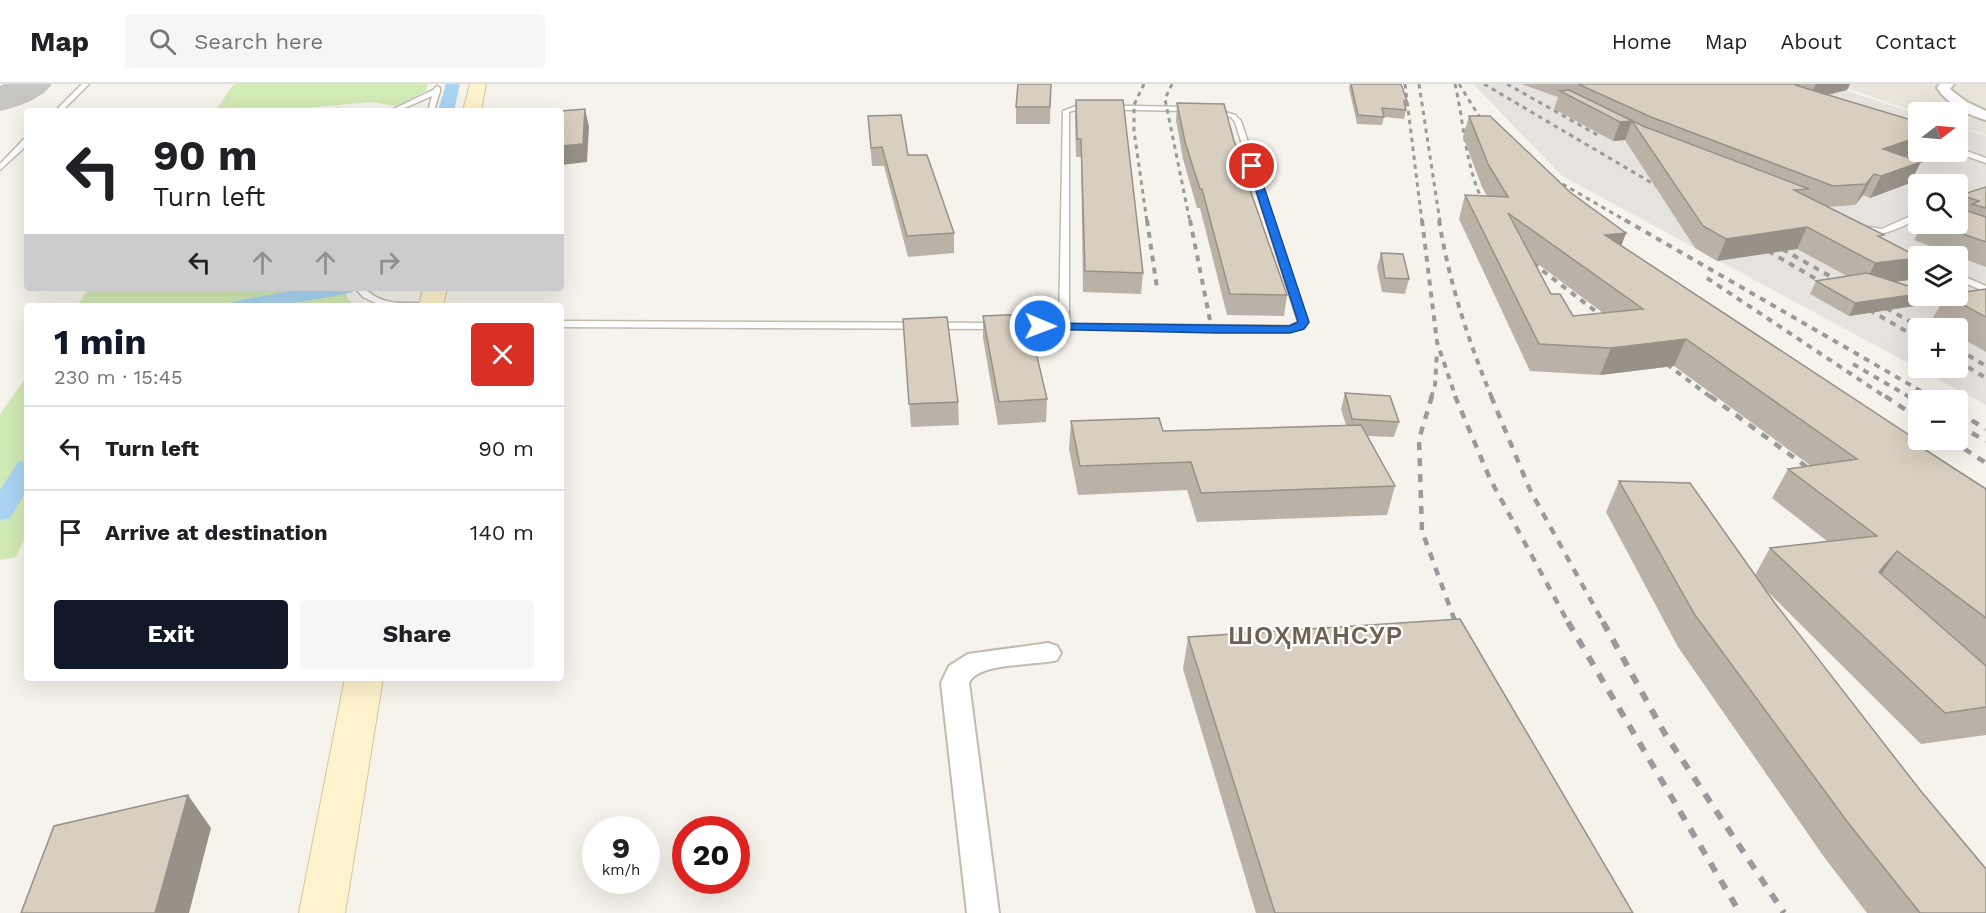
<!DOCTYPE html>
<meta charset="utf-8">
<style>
body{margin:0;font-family:"Work Sans",sans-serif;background:#f6f6f6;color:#202124;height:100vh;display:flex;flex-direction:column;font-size:22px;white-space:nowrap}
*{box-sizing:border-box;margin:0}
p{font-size:20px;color:#757577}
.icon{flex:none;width:33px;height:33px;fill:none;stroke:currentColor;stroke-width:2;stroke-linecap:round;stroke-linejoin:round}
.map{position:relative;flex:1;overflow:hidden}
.sheet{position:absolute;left:24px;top:219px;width:540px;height:378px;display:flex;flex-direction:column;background:#fff;border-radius:6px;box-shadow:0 6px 24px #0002}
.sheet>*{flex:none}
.guide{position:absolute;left:24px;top:24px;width:540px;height:183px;border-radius:6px;box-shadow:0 6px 24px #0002;background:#fff;color:#202124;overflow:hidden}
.needle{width:39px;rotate:74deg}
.controls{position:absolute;left:1908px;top:18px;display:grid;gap:12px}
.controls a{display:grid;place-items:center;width:60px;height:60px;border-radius:6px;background:#fff;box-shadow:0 6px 24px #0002;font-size:30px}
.speed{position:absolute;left:582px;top:732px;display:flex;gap:12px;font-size:30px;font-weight:700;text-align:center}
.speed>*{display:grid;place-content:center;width:78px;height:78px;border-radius:50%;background:#fff;box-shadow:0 6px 24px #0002;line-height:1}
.speed small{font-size:15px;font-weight:400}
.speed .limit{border:9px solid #d22;background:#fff;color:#111}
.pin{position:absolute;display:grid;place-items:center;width:51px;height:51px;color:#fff;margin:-26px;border:3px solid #fff;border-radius:50%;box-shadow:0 2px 6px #0007}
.me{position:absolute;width:66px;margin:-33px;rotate:91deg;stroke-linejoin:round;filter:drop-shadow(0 0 4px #0008)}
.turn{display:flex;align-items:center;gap:21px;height:126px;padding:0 30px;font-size:27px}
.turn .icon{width:78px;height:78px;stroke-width:2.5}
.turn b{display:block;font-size:42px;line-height:51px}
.lanes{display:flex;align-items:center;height:57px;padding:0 30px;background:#0003;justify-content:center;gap:30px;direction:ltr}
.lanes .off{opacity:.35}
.round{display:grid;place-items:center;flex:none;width:63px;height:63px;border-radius:6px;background:#f6f6f6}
.overview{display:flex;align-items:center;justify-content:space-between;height:102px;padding:0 30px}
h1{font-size:36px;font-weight:700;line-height:45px;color:#111827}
.primary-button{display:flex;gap:12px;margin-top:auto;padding:12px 30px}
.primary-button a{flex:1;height:69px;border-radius:6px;background:#111827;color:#fff;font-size:24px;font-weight:700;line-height:69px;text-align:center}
.primary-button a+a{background:#f6f6f6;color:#202124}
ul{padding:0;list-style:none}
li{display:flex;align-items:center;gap:18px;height:84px;padding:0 30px;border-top:2px solid #e0e0e0}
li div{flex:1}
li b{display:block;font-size:22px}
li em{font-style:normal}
header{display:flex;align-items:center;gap:36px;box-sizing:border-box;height:84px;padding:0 30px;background:#fff;border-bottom:2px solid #e0e0e0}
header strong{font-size:28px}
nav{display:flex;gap:33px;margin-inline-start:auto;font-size:21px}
.search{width:420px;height:54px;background:#f6f6f6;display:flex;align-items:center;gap:15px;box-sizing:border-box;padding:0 21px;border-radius:6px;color:#757577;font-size:22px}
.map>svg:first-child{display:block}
</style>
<header>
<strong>Map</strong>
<div class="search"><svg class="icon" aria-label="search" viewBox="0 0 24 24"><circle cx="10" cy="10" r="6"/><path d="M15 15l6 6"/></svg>Search here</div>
<nav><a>Home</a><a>Map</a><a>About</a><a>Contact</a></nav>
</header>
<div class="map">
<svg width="1986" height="829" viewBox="0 0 1986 829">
<rect width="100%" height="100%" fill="#f6f3ec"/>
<!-- residential -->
<path fill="#eae5da" d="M1835 0H1986V51L1958 42V28L1918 29Z"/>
<!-- industrial -->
<path fill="#e6e2dd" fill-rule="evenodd" d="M1473 0H1825L1918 30V68H1958V43L1986 52V321L1562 92ZM1918 100H1958V140H1918ZM1918 172H1958V212H1918ZM1918 244H1958V284H1918Z"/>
<!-- green -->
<path fill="#d2eab5" d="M234 0H428L426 7 396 22 371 18 273 27H215Z
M89 204H345L348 215 357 222H77Z
M27 292V450L16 473 0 476V330Z"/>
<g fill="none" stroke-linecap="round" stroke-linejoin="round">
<!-- canal -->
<path fill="#a9d4f2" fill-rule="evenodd" d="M446 0H460L454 27H438Z
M309 204H355L352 208 345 210 277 222H229L233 218 240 216Z
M27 376V406L10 434 0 437V406L18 378Z"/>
<!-- taxiway -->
<path fill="#c8c6c3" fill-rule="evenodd" d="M4 0H52C42 15 17 23 0 27V2Z"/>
<defs>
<path id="lane" d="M82 0H89L62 27H55Z
M437 2 440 4V7L434 27H428L432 12 398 27H389L433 6Z
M1079 21 1191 23 1194 25 1191 27 1079 25 1069 28V240L1289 242 1298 238 1235 38 1231 33 1210 27V25L1212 24 1235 31 1241 37 1308 238 1303 244 1290 248 1012 244 1010 242 1015 239 1059 240 1063 27Z
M337 25 347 27H334Z
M24 55H27V61L0 86V80Z
M1958 64 1986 74V79L1955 68H1958Z
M1915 130H1918V135C1900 143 1879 157 1859 145L1863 142 1882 145Z
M1958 190 1986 202V208L1958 196Z
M355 204H365C381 223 408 219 431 218L436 221 382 222 363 213Z
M561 237 998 239 1003 242 998 245 561 243Z"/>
<path id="street" d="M1940 0H1954L1950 5 1951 6 1967 18 1986 27V36C1967 31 1948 20 1937 4Z
M1048 559 1057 562 1061 569 1057 576C1036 582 977 578 969 599L999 829H967L941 599 949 582 968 570Z"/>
<path id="secondary" d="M470 0H486L481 27H463Z
M423 204H447L443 222H419Z
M345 594H383L345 829H299Z"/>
</defs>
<!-- lane casing -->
<use href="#lane" stroke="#c2bbae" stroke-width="3"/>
<!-- street casing -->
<use href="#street" stroke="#c2bbae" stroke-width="4"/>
<!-- secondary casing -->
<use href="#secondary" stroke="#d6c79b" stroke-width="2"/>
<!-- lane -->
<use href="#lane" fill="#fff" fill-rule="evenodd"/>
<!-- street -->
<use href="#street" fill="#fff" fill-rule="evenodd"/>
<!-- secondary -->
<use href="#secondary" fill="#fff3cd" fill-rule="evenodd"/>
<!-- rail-far3 -->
<path stroke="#9a9a9a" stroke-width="3" stroke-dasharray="4.5 4.5" stroke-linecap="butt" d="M1144 0 1134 21V47L1147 138
M1172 0 1165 15 1190 138
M1405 0 1422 138
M1419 0 1440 138
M1455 0C1465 43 1465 88 1488 127
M1459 0 1487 45
M1484 0 1667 108
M1507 0 1601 53
M1547 91 1628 138"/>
<!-- rail-far2 -->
<path stroke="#9a9a9a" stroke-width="4" stroke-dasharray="6 6" stroke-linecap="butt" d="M1147 136 1157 204
M1190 136 1210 236
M1422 136 1437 258 1456 314
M1439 136C1449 198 1468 256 1492 314
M1625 136 1933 314
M1772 159 1847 202
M1758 161 1833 205
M1525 170 1543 187 1611 239
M1707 194 1887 314
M1876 218 1921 244
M1859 220 1918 254
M1958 265 1986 282
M1657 273 1712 314
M1958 277 1986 294
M1853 280 1911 314
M1431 314 1435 301 1437 267"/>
<!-- rail-far1 -->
<path stroke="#9a9a9a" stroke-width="4.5" stroke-dasharray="8 8" stroke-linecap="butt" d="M1432 312 1419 355 1422 447 1456 540
M1455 312 1490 395 1569 540
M1491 312 1530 406 1604 540
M1710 312 1819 392
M1885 312 1918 334
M1908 312 1918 318
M1930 312 1937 316
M1958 328 1986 345
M1958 341 1986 357
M1951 356 1986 379"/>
<!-- rail -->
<path stroke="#9a9a9a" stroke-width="6" stroke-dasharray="10 10" stroke-linecap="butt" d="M1455 538 1462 551
M1568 538 1740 829
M1603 538 1665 650 1784 829"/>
</g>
<!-- wall -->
<path fill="#bab2a6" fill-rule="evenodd" d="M1051 0 1050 40H1016V23Z
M1350 0H1401L1407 17 1405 23 1406 26 1404 35 1384 33 1382 41 1357 40 1349 4Z
M1521 0H1850L1847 6 1828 11 1926 68 1908 74 1910 99 1870 114 1863 111 1855 121 1828 123 1883 154 1908 196 1894 198 1918 212H1926L1921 221 1849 232 1810 210 1816 197 1847 192 1797 165 1717 177 1695 164 1625 56 1613 57 1554 25 1558 13Z
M1076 16 1143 189 1141 210 1083 208 1081 73H1076L1075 33Z
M1177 19 1234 57 1253 106 1252 111 1287 211 1284 232 1227 231 1200 124H1197L1183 75 1176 36Z
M868 32 908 71 954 149V169L908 173 884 82H872Z
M1469 32 1626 149 1621 162 1923 360 1921 362 1986 405V651L1921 660 1763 503 1986 829H1867L1824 773 1678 563 1606 428 1619 397 1755 491 1770 464 1827 457 1772 414 1788 385 1811 382 1674 282 1600 291 1530 287 1459 135 1465 111 1487 112 1482 103 1463 53ZM1534 177 1603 229 1573 232 1551 210Z
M1986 103V183L1914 156 1923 140H1958V118L1961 111Z
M1381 169 1409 195 1405 210 1382 208 1377 183Z
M1986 205V268L1958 252V244H1944L1931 237 1946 212H1958Z
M983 232 1047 315 1046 338 998 341 983 254Z
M903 235 958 318 959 341 911 343Z
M1345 309 1399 338 1394 353 1368 352 1395 402 1387 431 1197 438 1187 406 1078 411 1069 365 1071 337 1163 347 1346 341 1341 325Z
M1188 553 1633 829H1256L1183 585Z"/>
<!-- shaded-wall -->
<path fill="#979187" d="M1816 0H1850L1847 6 1809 15Z
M585 25 589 43 587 78 561 81V62Z
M1632 37 1625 56 1613 57 1620 38Z
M1918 53V68H1926L1873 86 1883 65Z
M1921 78 1910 99 1870 114 1881 92Z
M1874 90 1863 111 1855 121 1866 100Z
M1807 143 1797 165 1717 177 1726 155Z
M1626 149 1617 173 1605 151Z
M1918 174V176L1908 196 1864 202 1875 179Z
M1918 210V212H1926L1921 221 1849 232 1855 219Z
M1686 255 1674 282 1600 291 1611 264Z
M1897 467 1877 497 1879 488Z
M188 711 211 744 189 829H155Z"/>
<!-- building -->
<path fill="#d8cfc1" stroke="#979187" stroke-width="1.5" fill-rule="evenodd" d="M1018 0H1051L1050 23H1016Z
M1351 0H1401L1407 17H1404L1406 26 1382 24 1384 33 1358 31Z
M1578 0H1800L1795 1 1918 38V53L1883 65 1921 78 1881 92 1874 90 1866 100 1833 102 1651 33Z
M1569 6 1643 42 1809 105 1794 106 1884 151 1878 152 1918 173V174L1875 179 1807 143 1726 155 1703 142 1632 37 1620 38 1560 7Z
M1076 16H1123L1143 189 1085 187 1081 55H1077Z
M1177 19 1224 20 1234 57 1253 106H1250L1287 211 1230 210 1202 105H1200L1185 58Z
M585 25 583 60 561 62V27Z
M901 31 908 71H927L954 149 907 152 882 63 871 64 868 32Z
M1469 32H1490L1571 109 1626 149 1605 151 1923 360 1918 361 1986 405V534L1897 467 1879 488 1986 582V623L1945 629 1770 464 1877 452 1788 385 1857 375 1686 255 1611 264 1539 260 1465 111 1508 113 1488 80ZM1508 129 1643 225 1573 232 1560 210H1551Z
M1986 103V124L1972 120 1979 117 1961 111Z
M1959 124 1986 133V158L1934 140H1958V125Z
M1381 169 1403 170 1409 195 1385 194Z
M1867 189 1918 205V210L1855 219 1816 197Z
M1986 205V233L1947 212H1958V209Z
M1027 230 1047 315 999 318 983 232Z
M947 233 958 318 909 320 903 235Z
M1345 309 1390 312 1399 338 1352 335Z
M1159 334 1163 347 1361 341 1395 402 1201 409 1191 378 1080 382 1071 337Z
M1619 397 1690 399 1774 518 1920 706 1986 785V829H1920L1849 740 1695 531Z
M1460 535 1633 829H1275L1188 553Z
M188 711 155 829H21L54 742Z"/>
<!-- route -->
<path fill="#1a73e8" stroke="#114b97" stroke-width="1.5" d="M1252 79 1257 82 1309 238 1304 245 1290 249H1216L1036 245V240L1040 239 1289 242 1298 238 1248 82Z"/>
<g text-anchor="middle" stroke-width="4.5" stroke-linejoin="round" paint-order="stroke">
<!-- district labels -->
<g font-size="24" font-weight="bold" letter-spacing="1.5" fill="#6e6250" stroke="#fff">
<text x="1316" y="560">ШОҲМАНСУР</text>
</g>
</g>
</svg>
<div class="controls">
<a><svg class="needle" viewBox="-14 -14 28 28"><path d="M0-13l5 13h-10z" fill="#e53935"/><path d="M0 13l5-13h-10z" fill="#757577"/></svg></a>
<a><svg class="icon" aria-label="search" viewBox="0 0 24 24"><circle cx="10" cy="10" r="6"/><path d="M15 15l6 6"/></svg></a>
<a><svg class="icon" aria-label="layers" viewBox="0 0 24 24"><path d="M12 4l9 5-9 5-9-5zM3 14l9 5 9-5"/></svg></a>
<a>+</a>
<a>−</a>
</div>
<div class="speed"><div>9<small>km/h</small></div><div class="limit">20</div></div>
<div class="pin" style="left:1252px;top:82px;background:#d93025"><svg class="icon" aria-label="arrive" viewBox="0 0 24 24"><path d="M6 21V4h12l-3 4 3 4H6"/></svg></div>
<svg class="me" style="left:1040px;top:242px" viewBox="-20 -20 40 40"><circle r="17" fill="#1a73e8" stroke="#fff" stroke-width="3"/><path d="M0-11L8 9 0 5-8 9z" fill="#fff"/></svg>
<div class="guide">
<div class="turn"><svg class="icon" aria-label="left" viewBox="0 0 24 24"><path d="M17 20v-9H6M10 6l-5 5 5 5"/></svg><div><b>90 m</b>Turn left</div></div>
<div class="lanes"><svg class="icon" aria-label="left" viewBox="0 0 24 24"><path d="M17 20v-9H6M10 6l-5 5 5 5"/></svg><svg class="icon off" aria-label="ahead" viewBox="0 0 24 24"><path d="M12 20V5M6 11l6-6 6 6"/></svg><svg class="icon off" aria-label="ahead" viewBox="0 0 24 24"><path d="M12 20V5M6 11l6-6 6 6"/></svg><svg class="icon off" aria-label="right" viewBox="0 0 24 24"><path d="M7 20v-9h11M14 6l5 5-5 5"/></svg></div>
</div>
<section class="sheet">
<div class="overview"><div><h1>1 min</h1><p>230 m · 15:45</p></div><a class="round" style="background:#d93025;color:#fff"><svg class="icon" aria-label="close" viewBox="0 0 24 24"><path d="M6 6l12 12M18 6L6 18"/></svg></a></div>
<ul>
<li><svg class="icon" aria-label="left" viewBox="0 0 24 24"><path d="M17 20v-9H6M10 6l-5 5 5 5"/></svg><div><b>Turn left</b></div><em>90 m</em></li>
<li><svg class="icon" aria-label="arrive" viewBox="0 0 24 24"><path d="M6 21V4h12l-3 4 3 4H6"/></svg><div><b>Arrive at destination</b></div><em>140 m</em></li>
</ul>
<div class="primary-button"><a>Exit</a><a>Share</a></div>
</section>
</div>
